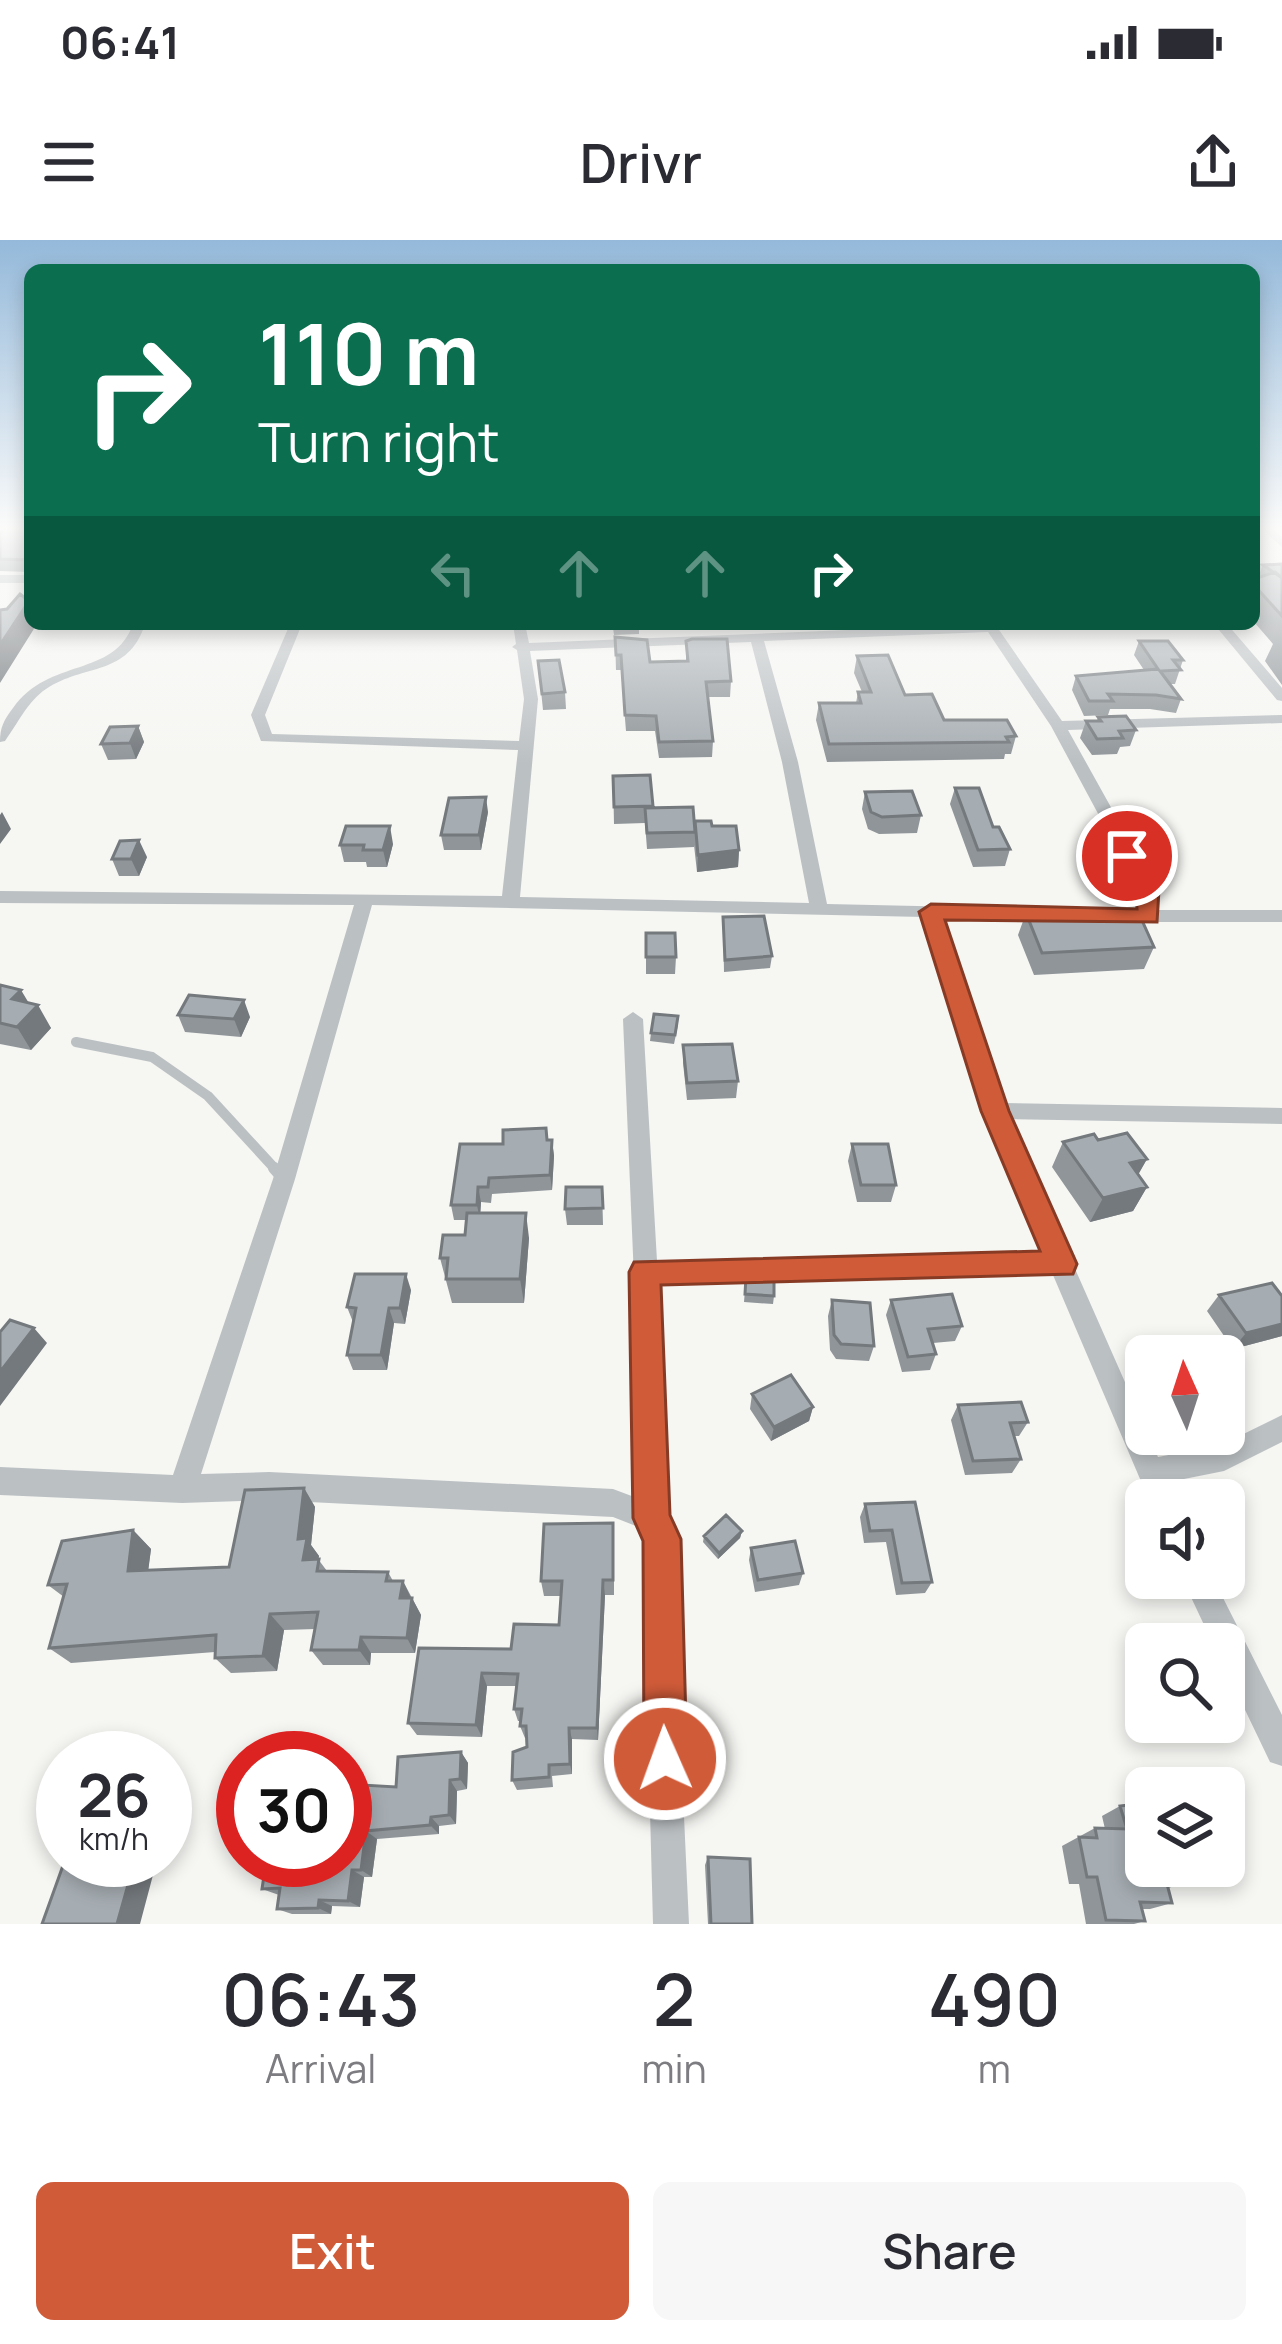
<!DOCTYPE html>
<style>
body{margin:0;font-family:Manrope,sans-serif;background:#f7f7f7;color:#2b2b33;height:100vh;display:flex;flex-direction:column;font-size:45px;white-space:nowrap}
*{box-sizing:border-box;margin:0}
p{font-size:39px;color:#7c7c81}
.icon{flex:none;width:66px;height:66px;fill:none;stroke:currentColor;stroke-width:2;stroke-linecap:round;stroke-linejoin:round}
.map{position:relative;height:1684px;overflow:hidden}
.drawer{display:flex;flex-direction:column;background:#fff;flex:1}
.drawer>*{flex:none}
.guide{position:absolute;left:24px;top:24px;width:1236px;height:366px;border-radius:18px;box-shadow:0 6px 18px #0003;background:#0b6e4f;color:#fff;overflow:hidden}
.needle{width:78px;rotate:357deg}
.controls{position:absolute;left:1125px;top:1095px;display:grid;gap:24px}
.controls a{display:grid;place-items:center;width:120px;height:120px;border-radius:18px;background:#fff;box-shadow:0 6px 18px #0003;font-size:60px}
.speed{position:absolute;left:36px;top:1491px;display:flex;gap:24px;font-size:60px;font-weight:700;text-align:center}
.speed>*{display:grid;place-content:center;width:156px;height:156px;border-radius:50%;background:#fff;box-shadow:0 6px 18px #0003;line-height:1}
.speed small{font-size:30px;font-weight:400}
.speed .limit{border:18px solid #d22;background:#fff;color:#111}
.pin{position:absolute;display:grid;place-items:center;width:102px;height:102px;color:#fff;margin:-51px;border:6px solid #fff;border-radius:50%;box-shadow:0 3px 12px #0007}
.me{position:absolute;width:132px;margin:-66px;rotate:358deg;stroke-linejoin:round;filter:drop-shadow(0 0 9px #0008)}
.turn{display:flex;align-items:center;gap:42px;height:252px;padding:0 36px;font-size:54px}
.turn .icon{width:156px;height:156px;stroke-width:2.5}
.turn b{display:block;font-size:84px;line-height:102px}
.lanes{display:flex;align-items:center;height:114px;padding:0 36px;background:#0003;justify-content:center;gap:60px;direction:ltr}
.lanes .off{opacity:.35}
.eta{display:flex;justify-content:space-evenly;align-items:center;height:204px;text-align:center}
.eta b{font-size:72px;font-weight:600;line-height:84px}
.button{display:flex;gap:24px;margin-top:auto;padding:24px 36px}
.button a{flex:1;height:138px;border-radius:18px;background:#d05b39;color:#fff;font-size:48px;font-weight:600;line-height:138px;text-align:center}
.button a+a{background:#f7f7f7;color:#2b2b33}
.status{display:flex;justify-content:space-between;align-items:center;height:84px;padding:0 60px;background:#fff;direction:ltr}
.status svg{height:33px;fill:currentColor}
header{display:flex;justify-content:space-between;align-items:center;height:156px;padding:0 36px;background:#fff;font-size:54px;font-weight:600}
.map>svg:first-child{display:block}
</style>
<div class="status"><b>06:41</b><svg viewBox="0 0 49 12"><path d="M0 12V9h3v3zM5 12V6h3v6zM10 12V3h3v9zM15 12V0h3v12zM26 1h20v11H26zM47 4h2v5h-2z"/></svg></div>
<header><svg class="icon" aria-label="menu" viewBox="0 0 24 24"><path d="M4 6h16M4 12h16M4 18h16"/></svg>Drivr<svg class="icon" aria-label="share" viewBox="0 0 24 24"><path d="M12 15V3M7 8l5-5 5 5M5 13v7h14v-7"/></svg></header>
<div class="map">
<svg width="1282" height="1684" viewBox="0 0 1282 1684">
<rect width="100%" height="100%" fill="#f6f6f3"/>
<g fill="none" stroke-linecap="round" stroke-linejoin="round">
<!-- service-far1 -->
<path stroke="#bbc0c3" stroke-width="10" d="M76 802 152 817 208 856 277 931"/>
<!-- service -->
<path stroke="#bbc0c3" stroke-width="12" d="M274 928 282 937"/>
<!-- minor -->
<path fill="#bbc0c3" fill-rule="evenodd" d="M1261 288H1273L1282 297V307Z
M1282 323V331L1254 332V324Z
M0 335H30V343H0Z
M133 384H145C128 437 85 423 46 449 28 461 18 483 5 501L0 502C0 487 4 480 13 468 49 417 114 438 133 384Z
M290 384H302L265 475 272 494 519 501 524 459 517 410 512 407 516 404 513 384H525L529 403 995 384 1062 481 1282 475V483L1068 490 1157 650 1158 670H1282V682H1116L1107 676 1110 672 1140 670 1139 650 1051 486 988 392 764 401 798 522 827 664 1049 669 1058 675 1049 681 942 678 1003 863 1282 868V884L1009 879 1158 1217 1221 1205 1282 1175V1202L1224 1231 1169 1242 1177 1260H1149L1053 1035 659 1042 665 1156V1276L677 1299 675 1383 689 1684H653L645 1383 647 1301 641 1288 613 1277 269 1260 182 1263 0 1255V1227L173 1235 273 939 354 665 0 663V651L502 656 518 510 261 501 251 475ZM751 402 782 522 809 663 520 657 538 459 530 411ZM372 665 924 677 984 871 1045 1014 657 1021 643 779 633 772 623 779 639 1156 637 1258 613 1249 269 1232 201 1234 295 939Z
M1214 384H1227L1282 448V461L1277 460Z
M1182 1338H1213L1282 1475V1526L1270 1522 1224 1426V1404H1213Z"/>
</g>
<!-- wall -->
<path fill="#8f9599" d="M30 288V332L0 331V293Z
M1282 324V445L1265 421 1273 404 1254 382V339L1258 337 1263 325Z
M603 384H639V394L614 395 613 388H603Z
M615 397 650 422 686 421V401L731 441 730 457H708L713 501 712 517 659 518 655 491H626L621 430H616Z
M1139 401 1183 420 1175 444H1170L1181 459 1176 473 1150 469H1110L1108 475 1084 476 1072 450 1076 436 1144 430 1134 415Z
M857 416 905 455 944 480 1016 496 1011 514H1005L1004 519 827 522 816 480 819 463H856L858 452H862L854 433Z
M538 421 565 452 566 469 543 470Z
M1098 477 1136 490 1130 506 1120 507 1117 514 1092 515 1080 498 1086 481H1097Z
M138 486 144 502 136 519 108 520 101 504Z
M650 535 653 568 694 585 712 586 739 610 738 627 697 632 694 605V607L647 609 645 583 614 584 613 536Z
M955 548 993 587 1010 609 1005 626 973 627 950 564Z
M865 552 921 575 917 593 879 594 868 589 862 569Z
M488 572 481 610H444L441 595Z
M393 604 387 627H367L366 622H344L340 605Z
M147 617 139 636H119L112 619Z
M1026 673 1154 707 1144 729 1034 735 1018 695Z
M723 677 772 716 770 728 724 732Z
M646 693 676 717 675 734H646Z
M0 745 29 763 51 788 31 810 0 804Z
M178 775 250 777 241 797 185 792Z
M678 785 674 804 650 801 651 793Z
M683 805 738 841 736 858 687 860 683 823Z
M552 900 554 916 552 950 492 954 491 963 481 962 480 973 529 998 524 1063H452L440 1018 465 995 466 980H454L451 965 503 904Z
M1098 900 1147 919 1138 934 1147 947 1133 971 1090 982 1052 927 1063 902Z
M852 904 896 945 891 962H857L848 921Z
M602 947 603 985H567L565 969Z
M746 1037 774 1056 773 1064 744 1062Z
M411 1050 405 1084 394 1083 387 1130H353L347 1115 353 1082 347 1067Z
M1219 1055 1282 1056V1096L1233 1109 1207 1071Z
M832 1060 874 1106 869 1121 836 1119 830 1110 828 1076Z
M891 1060 962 1086 955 1101 933 1103 936 1114 930 1130 902 1132 886 1075Z
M752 1154 813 1167 809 1181 771 1201 750 1169Z
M958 1165 1028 1182 1019 1196H1014L1021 1219 1012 1233 965 1235 951 1180Z
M304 1248 315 1267 311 1305 319 1316 318 1319 327 1331 388 1332 393 1341H403L421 1375 415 1413H371L370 1425H323L311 1410 315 1389 284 1390 277 1431 231 1433 215 1418V1412L71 1423 49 1408 64 1357 48 1345 133 1290 151 1309 148 1330 229 1327Z
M915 1262 932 1342 925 1353 896 1355 886 1302 864 1303 860 1277 865 1264Z
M742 1291 740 1298 718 1319 703 1302 704 1296Z
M614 1300V1355H605L598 1500 572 1499V1534L552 1536 553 1547 517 1550 512 1540 527 1507 526 1498H525L520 1486 521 1481H518L514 1469 516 1446H487L482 1497 417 1495 408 1483 511 1409 559 1385 561 1356H544L541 1341Z
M751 1308 803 1333 799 1345 755 1352 749 1320Z
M461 1512 468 1523 467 1549 457 1551 456 1584 439 1586V1594L377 1599 372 1637H364L360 1667 332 1666 331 1674H292L277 1669 279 1655 262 1649 265 1632 258 1629 396 1547Z
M1120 1566 1182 1644 1168 1648 1172 1663 1150 1669H1142L1145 1681 1134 1684H1086L1079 1644H1069L1062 1606 1095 1588 1105 1589 1102 1576Z
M708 1617 752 1684H708L705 1625Z"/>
<!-- shaded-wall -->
<path fill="#74797d" d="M29 361 30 384H37L0 443V405Z
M138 486 144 502 136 519 130 503Z
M486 557 488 572 481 610 479 595Z
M2 572 11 589 0 604V575Z
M390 586 393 604 387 627 383 610Z
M139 600 147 617 139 636 131 619Z
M739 610 738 627 697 632 698 615Z
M21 750 33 770 38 765 51 788 31 810 17 787 12 759Z
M244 760 250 777 241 797 234 779Z
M552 900 554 916 552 950 550 935Z
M1147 919 1133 944 1130 923Z
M478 947 481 962 480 980 477 965Z
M1147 947 1133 971 1090 982 1103 958Z
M526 973 529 998 524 1063 520 1039Z
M406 1034 411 1050 405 1084 400 1068Z
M389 1068 394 1083 387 1130 381 1115Z
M1282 1084V1096L1233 1109 1246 1093Z
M34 1088 47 1103 0 1166V1132Z
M813 1167 809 1181 771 1201 774 1187Z
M304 1248 315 1267 311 1305 319 1316 315 1338 303 1320 298 1299Z
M133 1290 151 1309 146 1348 128 1331Z
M742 1291 740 1298 718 1319 719 1313Z
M603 1340 605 1355 598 1500 597 1488Z
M403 1341 411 1358H400Z
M412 1358 421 1375 415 1413 407 1398Z
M270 1374 284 1390 277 1431 263 1416Z
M361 1397 371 1413 370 1425 359 1410Z
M482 1433 487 1446 482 1497 476 1485Z
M569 1488 572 1499V1534L570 1524Z
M461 1512 468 1523 467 1549 460 1539Z
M165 1537 178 1545 165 1592Z
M450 1540 457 1551 456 1584 449 1575Z
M431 1577 439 1586V1594L430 1585Z
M366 1591 377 1599 372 1637 361 1630Z
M135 1620H157L140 1684H117Z
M352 1630 364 1637 360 1667 348 1661Z
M319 1660 332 1666 331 1674 318 1668Z"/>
<!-- building -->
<path fill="#a6adb2" stroke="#74797d" stroke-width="3" d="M4 288H30V320L0 319V293Z
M1282 324V338L1263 325Z
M1275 332 1282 338V376L1254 345V339Z
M20 354 29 361 0 405V370L7 369Z
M615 397 647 400 650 422 688 421 686 401 692 399H727L731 441 706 442 713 501 659 502 656 476 625 475 621 415H616Z
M1139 401H1168L1183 420H1173L1181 430 1160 431 1181 459 1156 455 1108 454 1113 461H1089L1076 436 1158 429Z
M888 415 905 455 932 454 944 480H1007L1016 496 1006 497 1009 502 829 504 819 463H861L858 452H871L857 416Z
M559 420 565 452 542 454 538 421Z
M1126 476 1136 490 1119 491 1123 498 1097 499 1086 481H1101L1098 477Z
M138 486 130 503 101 504 110 487Z
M650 535 653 566 614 567 613 536Z
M955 548H979L993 587H999L1010 609 978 610Z
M912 551 921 575 882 577 871 572 865 552Z
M486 557 479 595H441L449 558Z
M693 567 695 592 647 593 645 568Z
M695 581H711L712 586H736L739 610 698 615Z
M346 586H390L383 610H363L364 605H340Z
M139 600 131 619H112L120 601Z
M1026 673 1140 676 1154 707 1042 713Z
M764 676 772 716 725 720 723 677Z
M646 693H675L676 717H646Z
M0 745 21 750 12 759 38 765 17 787 0 783Z
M189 755 244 760 234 779 178 775Z
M654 774 678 776 675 795 651 793Z
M732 804 738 841 687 843 683 805Z
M546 888 547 900H552L550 935 489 938 488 947H478L477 965H451L460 904H503V890Z
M1127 893 1147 919 1130 923 1147 947 1103 958 1063 902 1094 894 1098 900Z
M852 904H888L896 945H861Z
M566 947H602L603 968 565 969Z
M467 973H526L520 1039H446L448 1018H440L443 995H465Z
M355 1034H406L400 1068H389L381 1115H347L356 1068 347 1067Z
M746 1037H774V1056L745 1054Z
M1272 1043 1282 1056V1084L1246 1093 1219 1055Z
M952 1054 962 1086 928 1089 936 1114 908 1117 891 1060Z
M832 1060 870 1063 874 1106 841 1104 834 1095Z
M10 1080 34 1088 0 1132V1092Z
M791 1135 813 1167 774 1187 752 1154Z
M1021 1162 1028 1182 1010 1183 1021 1219 973 1221 958 1165Z
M304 1248 298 1299 307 1298 303 1320 319 1319 317 1331 388 1332 386 1341H403L400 1358H412L407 1398 361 1397 359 1410H311L318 1372 270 1374 263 1416 215 1418 216 1395 49 1408 67 1344 48 1345 62 1301 133 1290 128 1331 229 1327 245 1250Z
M915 1262 932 1342 902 1343 892 1290 870 1291 865 1264Z
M726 1275 742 1291 719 1313 704 1296Z
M613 1283V1340H603L597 1488H569L570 1524 549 1525V1537L512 1540 513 1512 527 1507 526 1486H520L522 1469H514L518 1434 482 1433 476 1485 408 1483 419 1408 511 1409 514 1384 559 1385 562 1341H541L544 1284Z
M795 1301 803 1333 758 1340 751 1308Z
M461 1512 460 1539 450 1540 449 1575 431 1577 430 1585 366 1591 361 1630H352L348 1661 319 1660 318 1668 277 1669 280 1648 262 1649 265 1629H258L260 1620H345V1544L396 1547 398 1517Z
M1146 1563V1626H1176L1182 1644H1167L1172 1663 1140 1662 1145 1681 1106 1680 1097 1637H1087L1079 1597 1097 1598 1095 1588 1127 1589 1120 1566Z
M708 1617 750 1619 752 1684H711Z
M65 1620H135L117 1684H42Z"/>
<!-- sky -->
<linearGradient id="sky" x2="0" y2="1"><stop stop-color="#94b9da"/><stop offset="0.55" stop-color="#fbfbfa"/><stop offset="1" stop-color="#fbfbfa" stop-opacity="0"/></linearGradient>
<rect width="1282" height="524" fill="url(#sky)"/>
<!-- route -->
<path fill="#d05b39" stroke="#873b25" stroke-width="3" d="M1127 609 1135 611 1159 650 1157 682 945 680 1009 871 1077 1024 1073 1034 661 1045 670 1275 681 1299 687 1519 681 1534 665 1541 650 1534 644 1519 643 1301 633 1278 629 1032 634 1022 1040 1011 981 871 919 672 931 664 1137 669 1136 650 1116 616Z"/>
</svg>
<div class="controls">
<a><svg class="needle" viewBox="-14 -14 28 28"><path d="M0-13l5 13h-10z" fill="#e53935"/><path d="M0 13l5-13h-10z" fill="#7c7c81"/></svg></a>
<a><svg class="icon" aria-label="sound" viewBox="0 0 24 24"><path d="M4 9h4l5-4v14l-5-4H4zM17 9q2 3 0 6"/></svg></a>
<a><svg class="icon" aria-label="search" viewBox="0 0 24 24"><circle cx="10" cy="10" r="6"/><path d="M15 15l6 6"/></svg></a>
<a><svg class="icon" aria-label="layers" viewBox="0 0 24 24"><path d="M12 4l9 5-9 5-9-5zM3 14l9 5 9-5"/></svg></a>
</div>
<div class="speed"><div>26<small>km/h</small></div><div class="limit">30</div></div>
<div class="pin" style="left:1127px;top:616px;background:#d93025"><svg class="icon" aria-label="arrive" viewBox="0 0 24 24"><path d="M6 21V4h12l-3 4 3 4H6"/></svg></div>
<svg class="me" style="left:665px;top:1519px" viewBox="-20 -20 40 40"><circle r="17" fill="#d05b39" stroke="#fff" stroke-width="3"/><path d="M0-11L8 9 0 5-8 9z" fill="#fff"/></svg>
<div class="guide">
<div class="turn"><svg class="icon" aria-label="right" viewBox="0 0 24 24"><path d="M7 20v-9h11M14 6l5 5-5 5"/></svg><div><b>110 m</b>Turn right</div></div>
<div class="lanes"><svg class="icon off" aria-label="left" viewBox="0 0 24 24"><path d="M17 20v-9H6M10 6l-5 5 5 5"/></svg><svg class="icon off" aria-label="ahead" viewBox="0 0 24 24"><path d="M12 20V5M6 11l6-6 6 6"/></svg><svg class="icon off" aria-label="ahead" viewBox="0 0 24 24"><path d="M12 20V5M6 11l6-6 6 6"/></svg><svg class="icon" aria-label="right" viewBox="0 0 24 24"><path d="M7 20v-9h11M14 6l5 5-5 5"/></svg></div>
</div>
</div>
<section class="drawer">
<div class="eta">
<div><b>06:43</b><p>Arrival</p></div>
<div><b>2</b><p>min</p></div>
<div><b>490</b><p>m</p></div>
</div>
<div class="button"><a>Exit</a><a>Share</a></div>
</section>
